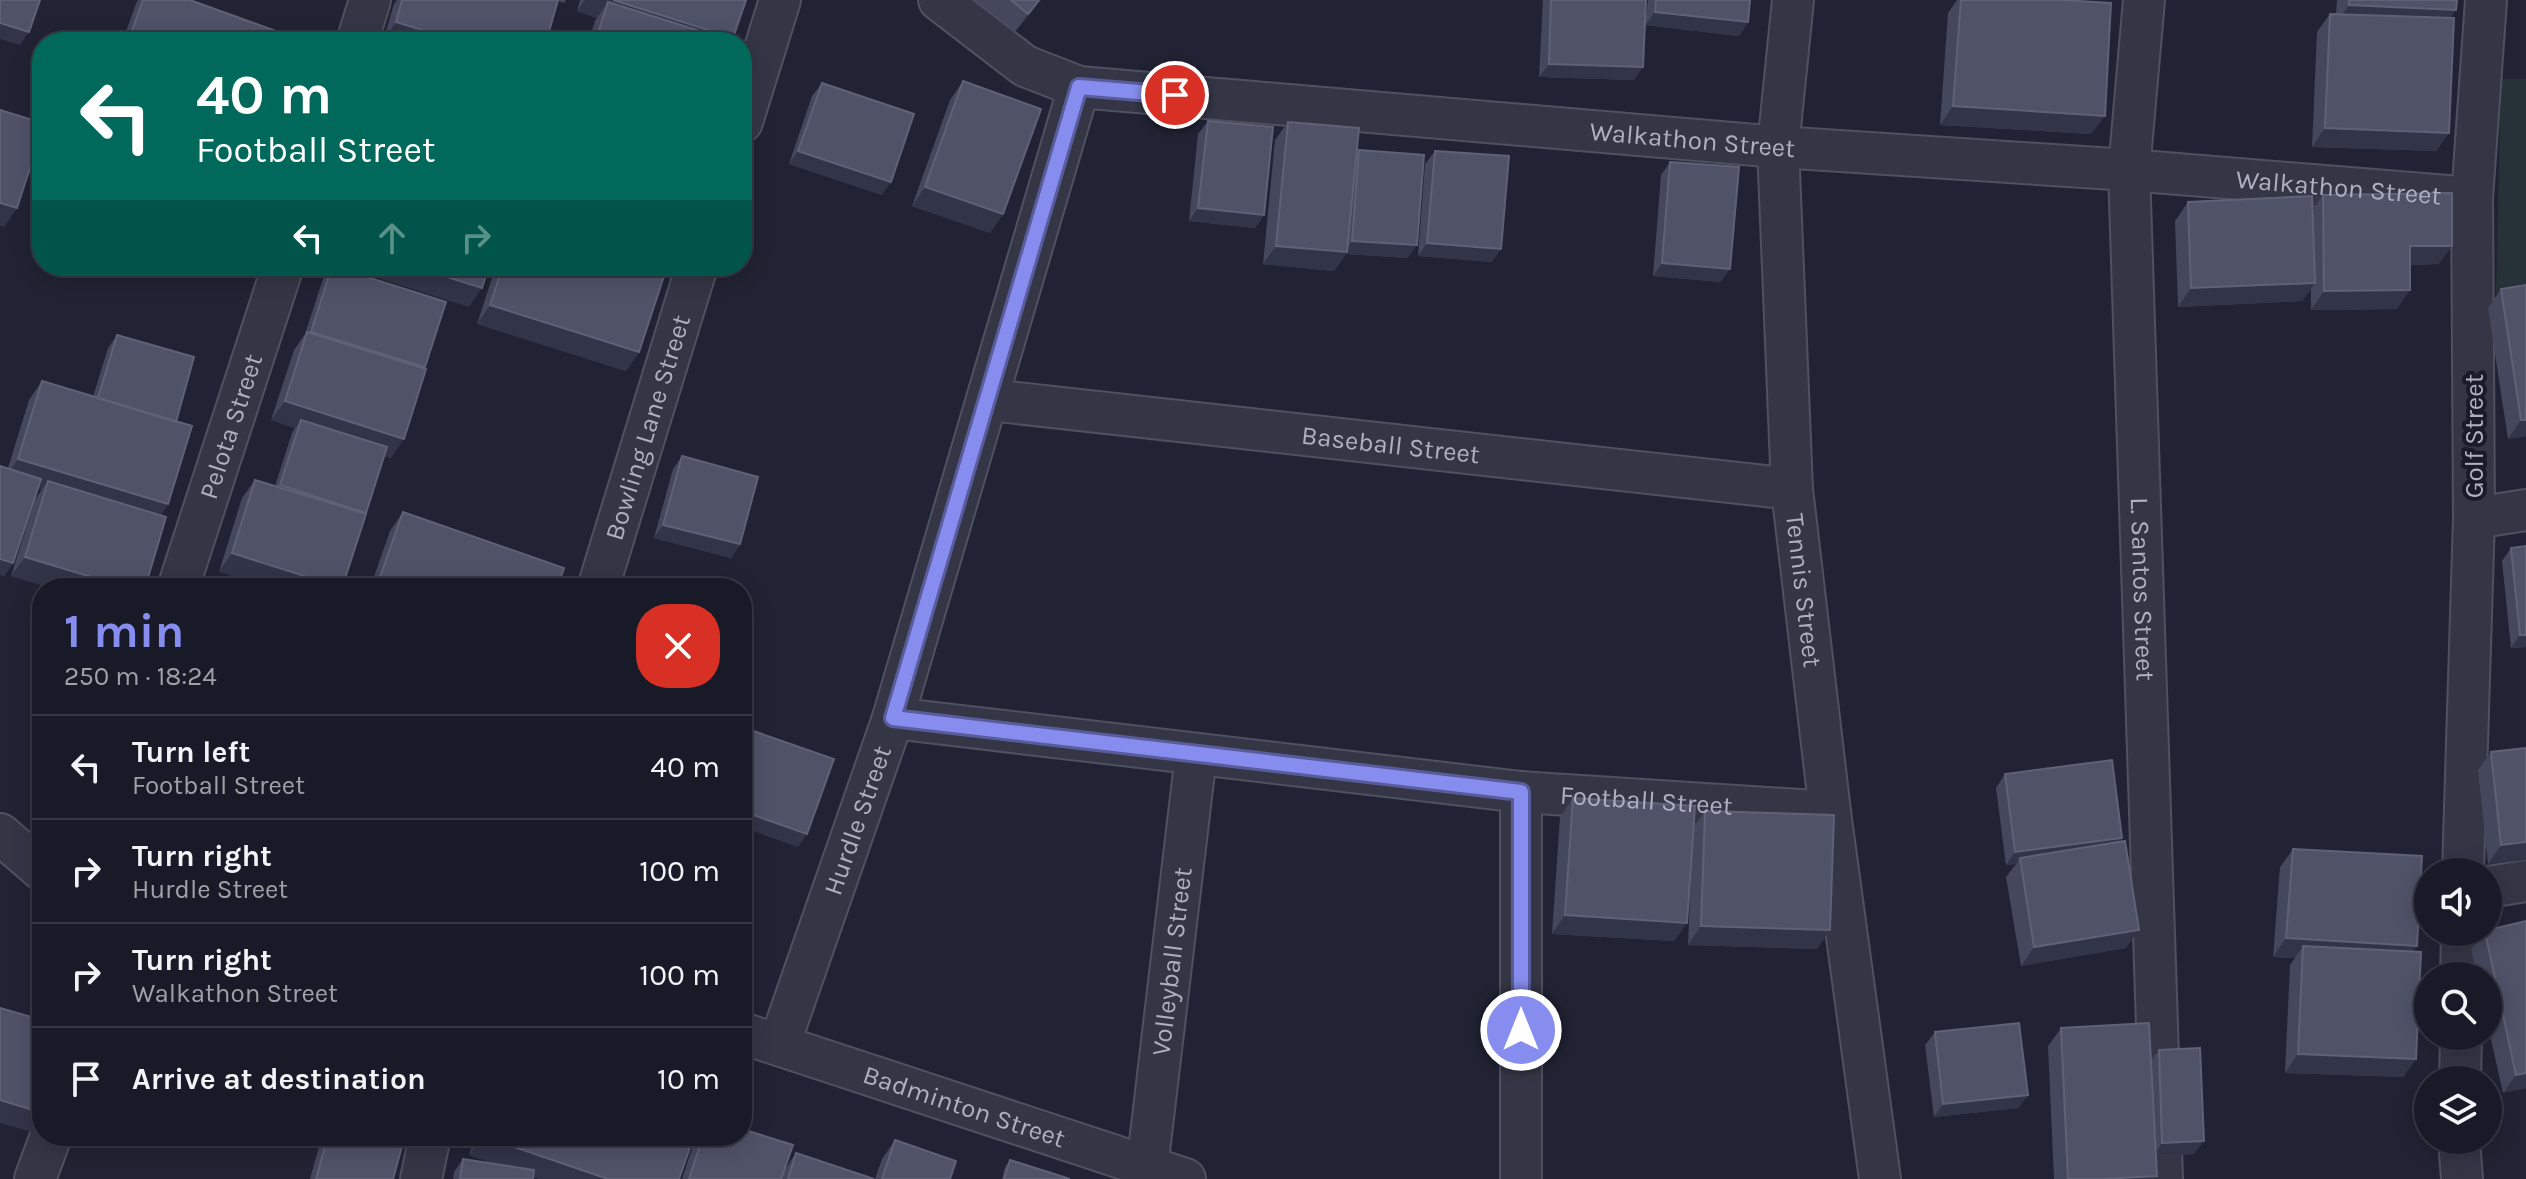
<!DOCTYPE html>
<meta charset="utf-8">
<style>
body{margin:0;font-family:Karla,sans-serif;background:#262733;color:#f1f3f6;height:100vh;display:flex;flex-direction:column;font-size:30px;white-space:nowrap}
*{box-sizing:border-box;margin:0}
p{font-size:26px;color:#9fa1a7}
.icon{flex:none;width:44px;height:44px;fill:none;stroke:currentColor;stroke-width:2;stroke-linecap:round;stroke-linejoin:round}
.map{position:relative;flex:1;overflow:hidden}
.drawer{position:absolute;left:32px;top:578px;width:720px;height:568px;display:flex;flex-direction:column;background:#191a27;border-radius:32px;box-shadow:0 4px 20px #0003,0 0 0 2px #373844}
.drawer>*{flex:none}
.banner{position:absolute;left:32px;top:32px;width:720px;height:244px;border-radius:32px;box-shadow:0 4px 20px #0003,0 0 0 2px #373844;background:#00695c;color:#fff;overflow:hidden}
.buttons{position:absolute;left:2414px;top:858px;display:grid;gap:16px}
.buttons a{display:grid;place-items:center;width:88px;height:88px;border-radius:50%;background:#191a27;box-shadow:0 4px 20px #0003,0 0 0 2px #373844;font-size:40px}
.pin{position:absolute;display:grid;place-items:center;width:68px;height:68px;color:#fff;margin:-34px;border:4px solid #fff;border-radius:50%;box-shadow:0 2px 8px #0007}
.me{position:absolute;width:88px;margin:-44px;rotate:0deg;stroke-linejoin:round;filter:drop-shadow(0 0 6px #0008)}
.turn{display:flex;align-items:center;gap:28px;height:168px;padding:0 32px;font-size:36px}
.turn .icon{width:104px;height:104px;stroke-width:2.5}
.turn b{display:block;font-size:56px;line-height:68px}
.lanes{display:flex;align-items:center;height:76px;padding:0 32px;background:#0003;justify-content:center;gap:40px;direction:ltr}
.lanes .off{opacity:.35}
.round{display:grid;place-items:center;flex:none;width:84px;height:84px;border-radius:32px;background:#262733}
.summary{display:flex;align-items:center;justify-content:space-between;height:136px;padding:0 32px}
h1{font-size:48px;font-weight:700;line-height:60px;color:#878dee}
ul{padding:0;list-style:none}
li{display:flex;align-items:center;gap:24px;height:104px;padding:0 32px;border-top:2px solid #373844}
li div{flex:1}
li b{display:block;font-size:30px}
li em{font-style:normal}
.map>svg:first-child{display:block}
</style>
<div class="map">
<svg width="2526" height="1179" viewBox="0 0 2526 1179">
<rect width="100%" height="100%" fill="#212334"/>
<!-- green -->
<path fill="#263138" d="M2501 79H2526V293L2496 295Z"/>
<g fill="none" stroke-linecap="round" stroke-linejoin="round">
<defs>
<g id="minor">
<path id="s1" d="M939 0 1025 66 1079 87 1778 147 2129 170 2472 198"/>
<path id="s2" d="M1793 0 1778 147 1792 489 1830 812 1880 1179"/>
<path id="s3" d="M2144 0 2129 170 2162 1179"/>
<path d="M357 42 370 0"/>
<path d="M742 122 780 0"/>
<path id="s4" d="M989 400 1792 489"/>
<path d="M2474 518 2526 510"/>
<path id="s5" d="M178 588 283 266"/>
<path id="s6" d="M598 588 697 266"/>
<path id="s7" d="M893 718 1521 792 1830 812"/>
<path d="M1521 792V1179"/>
<path d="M0 834 42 870"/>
<path d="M2463 872 2474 518 2472 198 2486 0"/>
<path d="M2488 887 2526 881"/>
<path d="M2461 976 2462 932"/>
<path id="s8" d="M742 1033 1185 1179"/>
<path id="s9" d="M779 1045 893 718 1079 87"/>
<path d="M2460 1080 2461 1036"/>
<path d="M2459 1140 2462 1179"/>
<path id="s10" d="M1147 1168 1196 755"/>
<path d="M35 1179 51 1136"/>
<path d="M421 1179 430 1136"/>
</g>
</defs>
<!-- minor casing -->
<use href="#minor" stroke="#4f5060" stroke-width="44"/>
<!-- minor -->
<use href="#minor" stroke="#343645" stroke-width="40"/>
</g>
<!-- wall -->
<path fill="#45485d" d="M138 0H190L306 42H122L136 4Z
M397 0H566L564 3 558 1 546 42H387L383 41 394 4Z
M580 0H746L731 41 735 42H588L595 21 597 18 577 11Z
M975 0H1041L1015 32Z
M1543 0H1646L1634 80 1539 77Z
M1648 0H1750L1748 22 1739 36 1645 25Z
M1957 0H2062L2091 134 1940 125 1948 13Z
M2337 0H2457L2451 18 2449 133 2436 151 2312 147 2317 32 2330 14H2336Z
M963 81 1003 214 990 233 912 206 950 100Z
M822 83 882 195 789 164 812 96Z
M1208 121 1264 215 1255 228 1189 221 1198 134Z
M1288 122 1357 153 1359 150 1408 258 1346 254 1334 271 1263 264 1275 140Z
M1435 151 1492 262 1418 256 1425 164Z
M1670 162 1721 282 1653 276 1661 175Z
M2323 195 2439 264 2410 265 2397 309 2311 310V289L2302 301 2178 307 2175 221 2188 202 2312 211Z
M332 266 425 367 391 458 384 456 365 514 219 572 242 498 255 480 275 486 292 433 295 428 271 420 294 350 305 334 323 279Z
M496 266H668L663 276 639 352 626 371 477 324Z
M2526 285V436L2508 439 2488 308 2501 289Z
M117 335 176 422 168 504 161 515 145 588H52L11 576 35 500 42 489 38 488 13 563 4 576 0 575V466L8 468 29 400 42 381 93 397 108 348Z
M682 456 740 544 731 558 654 538 673 469Z
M403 512 557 588H370L390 531Z
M2526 546V647L2511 648 2502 561 2511 548Z
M2491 752 2526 860 2488 864 2478 770Z
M2005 774 2119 842 2126 948 2021 966 2006 877 2016 864 2006 865 1996 788Z
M1573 798 1693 828 1705 811 1817 949 1688 945 1691 870 1687 923 1674 941 1552 934 1560 817Z
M2293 849 2413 951 2416 1059 2403 1077 2285 1073 2290 965 2295 958 2273 957 2280 867Z
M2526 921V1088L2503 1093 2488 1026V976H2477L2471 949 2483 932H2488Z
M2061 1028 2151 1061 2159 1050 2194 1154 2156 1156 2154 1179H2054L2048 1046Z
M1935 1032 2028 1095 2018 1108 1934 1117 1925 1045Z
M322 1136H387L386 1138 393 1179H310Z
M476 1136H694L679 1179H540L534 1177 533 1179H453L454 1172 463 1159 499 1165 469 1155Z
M696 1136H742L784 1171 796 1153 874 1179H682Z
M895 1140 950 1179H875L882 1159Z
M1010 1160 1070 1179H1002L1005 1167Z"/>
<!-- shaded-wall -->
<path fill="#323448" d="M585 0H613L733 38 731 42 608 2 597 18 577 11Z
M1039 0H1041L1015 32 1028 14Z
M2349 5 2456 10 2443 29 2335 24Z
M1655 12 1748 22 1739 36 1645 25Z
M396 22 462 42H411L414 31 407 42H387L383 41Z
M0 23 29 32 20 45 0 39Z
M1549 64 1643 67 1634 80 1539 77Z
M1953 106 2105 116 2091 134 1940 125Z
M2325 128 2449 133 2436 151 2312 147Z
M798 151 891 182 882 195 789 164Z
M925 187 1003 214 990 233 912 206Z
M0 203 17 208 4 227 0 225Z
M1198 208 1264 215 1255 228 1189 221Z
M1352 241 1417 245 1408 258 1346 254 1334 271 1263 264 1276 246 1344 252Z
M1427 243 1501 249 1492 262 1418 256Z
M2410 246H2452L2439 264 2397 265Z
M1662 263 1730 269 1721 282 1653 276Z
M340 266H412L482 288 469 307Z
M572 266H646L666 272 653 291Z
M2315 283 2302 301 2178 307 2191 288Z
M2410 290 2397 309 2311 310 2324 291Z
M490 305 639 352 626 371 477 324Z
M311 332 425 367 416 380 302 345Z
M285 401 404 439 391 458 298 428 301 420 295 428 271 420Z
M2521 420H2526V436L2508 439Z
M18 459 168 504 155 523 48 481 42 489 5 478Z
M280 485 366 513 357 526 270 498Z
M663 525 740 544 731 558 654 538Z
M232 553 341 588H269L219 572Z
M25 557 128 588H52L11 576Z
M0 559 13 563 4 576 0 575Z
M379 580 401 588H374Z
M2520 635H2526V647L2511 648Z
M742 811 807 834 798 847 742 827Z
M2122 838 2113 851 2020 858 2016 864 2006 865 2015 852Z
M2526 842V860L2488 864 2501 845Z
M1565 915 1687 923 1674 941 1552 934Z
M1701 926 1830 930 1817 949 1688 945Z
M2139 930 2126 948 2021 966 2034 947Z
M2286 938 2417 946 2404 964 2303 946 2295 958 2273 957Z
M2298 1054 2416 1059 2403 1077 2285 1073Z
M2526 1073V1088L2503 1093 2516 1075Z
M2028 1095 2018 1108 1934 1117 1943 1104Z
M0 1100 42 1113V1117L32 1132 0 1123Z
M482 1136 608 1179H540L469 1155Z
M2204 1141 2194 1154 2153 1156 2162 1143Z
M2157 1176 2154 1179H2101Z"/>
<!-- building -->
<path fill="#505368" stroke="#5f6176" stroke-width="2" d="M0 0H40L29 32 0 23Z
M143 0H190L306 42H128Z
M402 0H558L546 42H462L396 22Z
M613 0H746L733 38Z
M1011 0H1039L1028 14Z
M1551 0H1646L1643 67 1549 64Z
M1656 0H1750L1748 22 1655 12Z
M1961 0H2062L2111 3 2105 116 1953 106Z
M2349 0H2457L2456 10 2349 5Z
M608 2 735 42H595Z
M2330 14 2454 18 2449 133 2325 128Z
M414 31 448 42H411Z
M963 81 1041 109 1003 214 925 187Z
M822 83 914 114 891 182 798 151Z
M0 110 42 123V131L17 208 0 203Z
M1208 121 1273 127 1264 215 1198 208Z
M1288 122 1359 128 1347 252 1276 246Z
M1359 150 1424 155 1417 245 1352 241Z
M1435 151 1509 156 1501 249 1427 243Z
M1670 162 1739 167 1730 269 1662 263Z
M2452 193V246H2410V290L2324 291 2323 195Z
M2312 196 2315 283 2191 288 2188 202Z
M332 266 446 302 425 367 311 332Z
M412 266H489L482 288Z
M503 266H631L664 276 639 352 490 305Z
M646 266H668L666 272Z
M2526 285V420H2521L2501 289Z
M307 332 426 369 404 439 285 401Z
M117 335 194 357 176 422 98 398Z
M42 381 192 426 168 504 18 459Z
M301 420 387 447 366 513 280 485Z
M682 456 758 477 740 544 663 525Z
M0 466 41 479 13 563 0 559Z
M255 480 366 514 342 588 232 553Z
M48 481 166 517 145 588H128L25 557Z
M403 512 564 568 557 588H401L379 580Z
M2526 546V635H2520L2511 548Z
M742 727 834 759 807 834 742 811Z
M2526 748V842L2501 845 2491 752Z
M2112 760 2122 838 2015 852 2005 774Z
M1573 798 1695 806 1687 923 1565 915Z
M1705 811 1834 815 1830 930 1701 926Z
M2125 841 2139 930 2034 947 2020 858Z
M2293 849 2422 856 2417 946 2286 938Z
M2526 921V1073L2516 1075 2485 932H2488V930Z
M2303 946 2421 952 2416 1059 2298 1054Z
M0 1008 42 1020V1113L0 1100Z
M2019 1023 2028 1095 1943 1104 1935 1032Z
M2149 1023 2157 1176 2101 1179H2068L2061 1028Z
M2200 1048 2204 1141 2162 1143 2159 1050Z
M742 1129 793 1145 781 1179H689L703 1136H742Z
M328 1136H377L403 1143 393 1179H316Z
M482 1136H694L679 1179H608Z
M895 1140 956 1161 950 1179H882Z
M796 1153 874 1179H788Z
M463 1159 534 1170 533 1179H460Z
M1010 1160 1070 1179H1004Z"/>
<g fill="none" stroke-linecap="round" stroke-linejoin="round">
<defs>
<path id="route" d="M1175 95 1079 87 893 718 1521 792V1030"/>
</defs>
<!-- route casing -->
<use href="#route" stroke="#585c9b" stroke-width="20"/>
<!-- route -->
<use href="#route" stroke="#878dee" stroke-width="14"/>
</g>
<g text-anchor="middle" stroke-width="8" stroke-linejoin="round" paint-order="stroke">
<!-- street labels -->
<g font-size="26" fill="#aeafc2" stroke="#1a1b2a">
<text dy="9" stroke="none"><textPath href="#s1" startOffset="782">Walkathon Street</textPath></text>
<text dy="9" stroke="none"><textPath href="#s1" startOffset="1430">Walkathon Street</textPath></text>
<text dy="9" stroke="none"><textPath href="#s5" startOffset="170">Pelota Street</textPath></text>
<text dy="9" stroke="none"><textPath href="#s6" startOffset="168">Bowling Lane Street</textPath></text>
<text transform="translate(2474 436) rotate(-90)" y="9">Golf Street</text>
<text dy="9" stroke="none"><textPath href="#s4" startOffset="404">Baseball Street</textPath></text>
<text dy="9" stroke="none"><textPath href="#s3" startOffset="590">L. Santos Street</textPath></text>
<text dy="9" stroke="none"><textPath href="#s2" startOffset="592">Tennis Street</textPath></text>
<text dy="9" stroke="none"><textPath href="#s7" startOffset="758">Football Street</textPath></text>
<text dy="9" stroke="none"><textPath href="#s9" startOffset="238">Hurdle Street</textPath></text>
<text dy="9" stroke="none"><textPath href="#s10" startOffset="208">Volleyball Street</textPath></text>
<text dy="9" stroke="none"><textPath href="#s8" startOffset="234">Badminton Street</textPath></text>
</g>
</g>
</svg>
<div class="buttons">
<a><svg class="icon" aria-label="sound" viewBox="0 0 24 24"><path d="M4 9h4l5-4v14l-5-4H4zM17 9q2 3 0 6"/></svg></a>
<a><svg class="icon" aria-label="search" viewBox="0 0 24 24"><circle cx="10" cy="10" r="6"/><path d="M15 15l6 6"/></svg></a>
<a><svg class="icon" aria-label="layers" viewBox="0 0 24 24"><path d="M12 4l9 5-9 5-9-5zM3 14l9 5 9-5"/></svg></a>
</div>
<div class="pin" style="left:1175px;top:95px;background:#d93025"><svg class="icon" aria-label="arrive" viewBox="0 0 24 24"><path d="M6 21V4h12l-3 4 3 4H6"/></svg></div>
<svg class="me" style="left:1521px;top:1030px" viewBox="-20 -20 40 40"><circle r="17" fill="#878dee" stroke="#fff" stroke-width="3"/><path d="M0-11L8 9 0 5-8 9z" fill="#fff"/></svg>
<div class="banner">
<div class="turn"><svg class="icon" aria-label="left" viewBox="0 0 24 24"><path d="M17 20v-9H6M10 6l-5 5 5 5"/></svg><div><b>40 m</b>Football Street</div></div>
<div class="lanes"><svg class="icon" aria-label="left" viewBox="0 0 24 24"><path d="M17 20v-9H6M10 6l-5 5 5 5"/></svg><svg class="icon off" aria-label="ahead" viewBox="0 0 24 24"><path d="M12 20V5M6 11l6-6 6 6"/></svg><svg class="icon off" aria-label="right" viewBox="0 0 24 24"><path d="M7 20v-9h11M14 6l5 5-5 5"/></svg></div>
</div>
<section class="drawer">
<div class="summary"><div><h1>1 min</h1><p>250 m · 18:24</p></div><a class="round" style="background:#d93025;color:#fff"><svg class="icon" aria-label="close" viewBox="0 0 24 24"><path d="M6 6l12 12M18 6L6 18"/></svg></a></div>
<ul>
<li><svg class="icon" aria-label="left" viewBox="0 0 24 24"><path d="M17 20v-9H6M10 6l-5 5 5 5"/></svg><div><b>Turn left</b><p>Football Street</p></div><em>40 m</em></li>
<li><svg class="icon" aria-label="right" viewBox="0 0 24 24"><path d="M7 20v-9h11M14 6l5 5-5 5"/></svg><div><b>Turn right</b><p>Hurdle Street</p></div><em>100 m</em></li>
<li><svg class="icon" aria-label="right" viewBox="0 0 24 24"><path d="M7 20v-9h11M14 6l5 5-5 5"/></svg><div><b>Turn right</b><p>Walkathon Street</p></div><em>100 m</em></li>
<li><svg class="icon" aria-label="arrive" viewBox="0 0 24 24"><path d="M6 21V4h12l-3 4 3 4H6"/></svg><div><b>Arrive at destination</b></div><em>10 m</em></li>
</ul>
</section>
</div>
